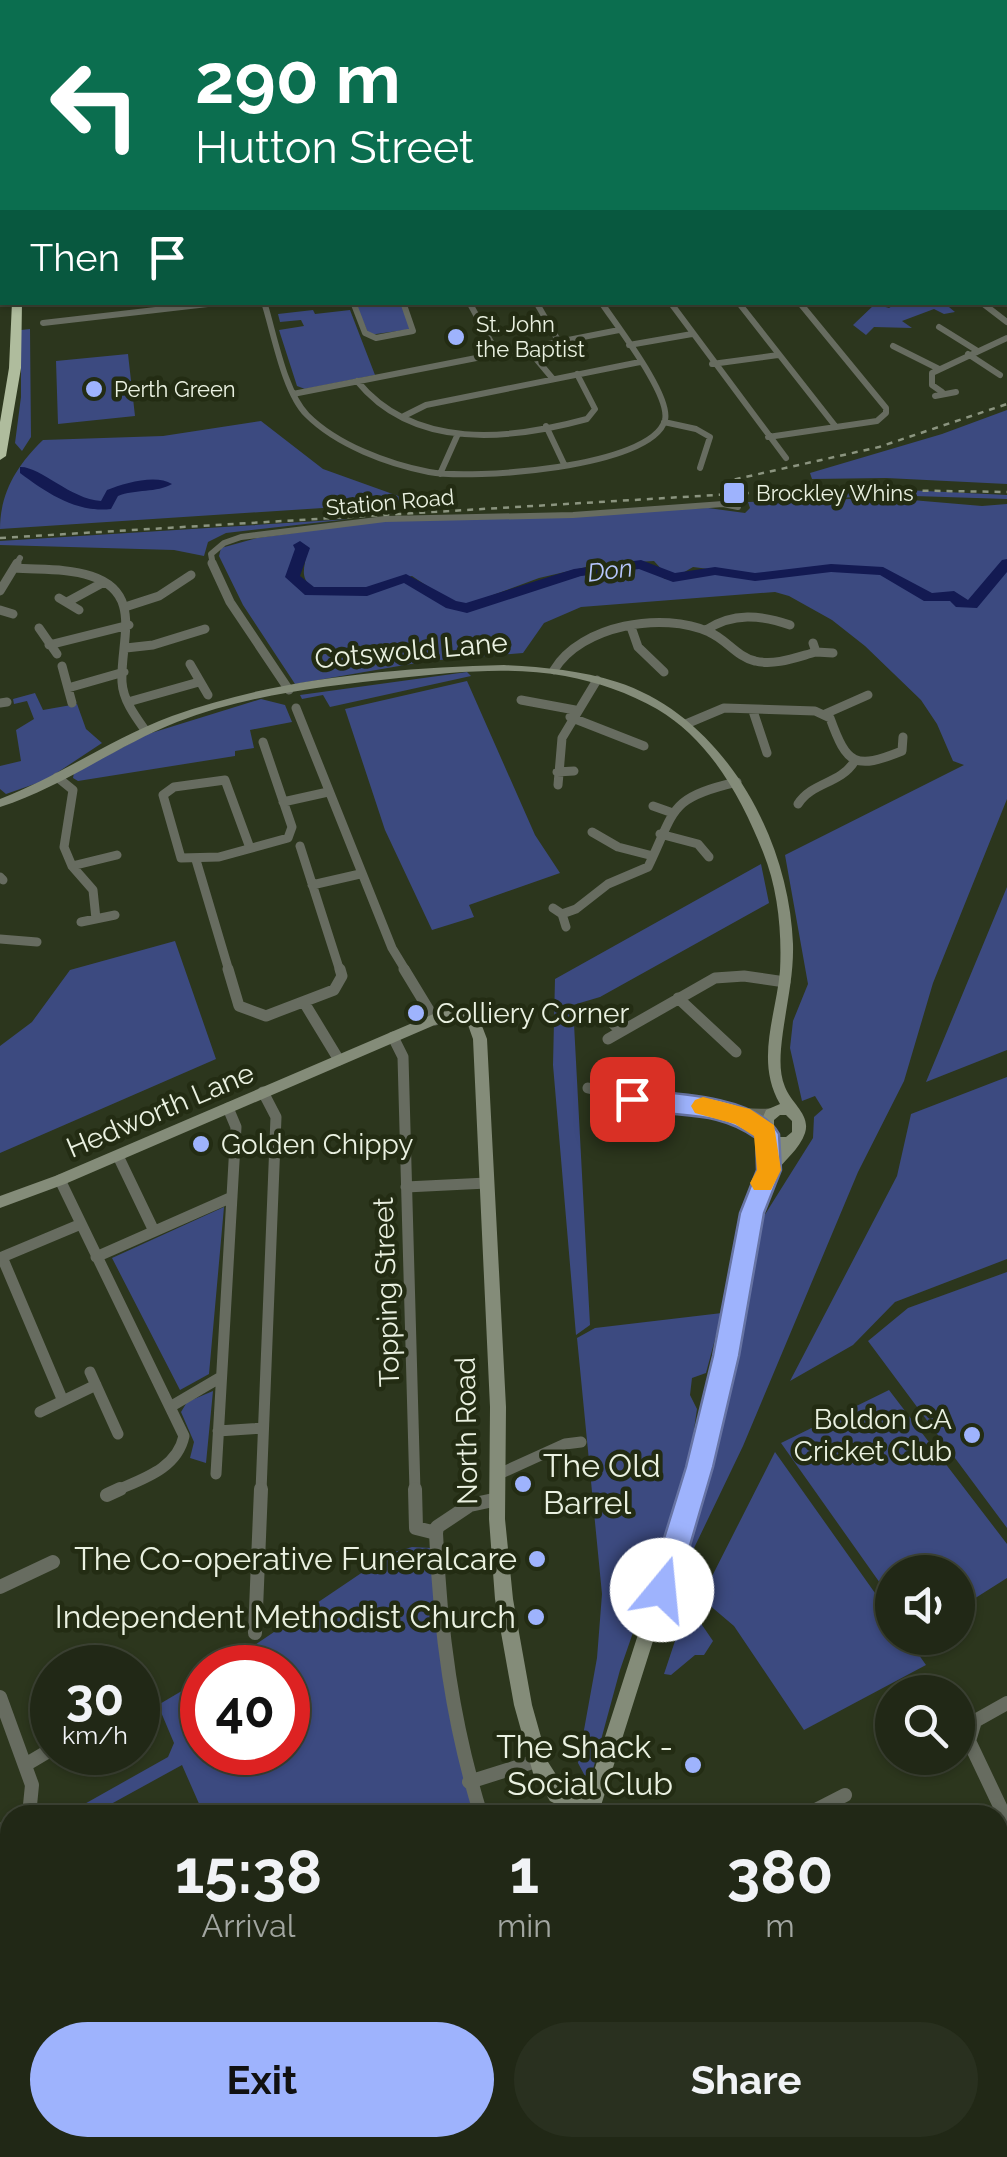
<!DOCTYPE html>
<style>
body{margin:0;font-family:Raleway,sans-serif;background:#29301f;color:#f1f3f6;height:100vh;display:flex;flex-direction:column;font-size:38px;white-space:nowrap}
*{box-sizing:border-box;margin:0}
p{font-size:32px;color:#a2a6a1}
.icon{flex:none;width:55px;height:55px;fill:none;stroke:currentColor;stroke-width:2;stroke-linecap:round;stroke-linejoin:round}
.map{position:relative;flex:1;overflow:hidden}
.sheet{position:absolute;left:0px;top:1805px;width:1008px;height:352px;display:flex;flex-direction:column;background:#212816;border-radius:30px 30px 0 0;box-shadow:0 2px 8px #0004,0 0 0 2px #3e4435}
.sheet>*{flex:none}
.guide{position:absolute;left:0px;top:0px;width:1008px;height:305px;box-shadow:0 2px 8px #0004,0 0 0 2px #3e4435;background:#0b6e4f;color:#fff;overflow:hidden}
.tools{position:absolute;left:875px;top:1555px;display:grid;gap:20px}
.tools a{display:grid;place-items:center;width:100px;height:100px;border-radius:50%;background:#212816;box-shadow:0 2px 8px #0004,0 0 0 2px #3e4435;font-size:50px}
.speed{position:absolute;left:30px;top:1645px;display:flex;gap:20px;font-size:50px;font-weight:700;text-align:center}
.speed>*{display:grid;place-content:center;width:130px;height:130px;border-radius:50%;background:#212816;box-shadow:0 2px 8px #0004,0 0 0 2px #3e4435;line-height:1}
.speed small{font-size:25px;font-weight:400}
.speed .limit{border:15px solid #d22;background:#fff;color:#111}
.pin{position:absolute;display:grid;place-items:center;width:85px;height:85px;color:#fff;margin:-42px;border-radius:20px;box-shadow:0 5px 15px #0006}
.me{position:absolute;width:110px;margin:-55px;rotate:17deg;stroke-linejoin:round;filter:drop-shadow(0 0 8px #0008)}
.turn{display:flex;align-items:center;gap:35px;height:210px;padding:0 30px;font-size:45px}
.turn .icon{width:130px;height:130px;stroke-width:2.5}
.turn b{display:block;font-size:70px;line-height:85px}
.then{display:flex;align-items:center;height:95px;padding:0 30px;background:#0003;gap:20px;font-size:38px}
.eta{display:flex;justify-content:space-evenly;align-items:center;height:170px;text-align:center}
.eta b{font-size:60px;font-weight:700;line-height:70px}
.cta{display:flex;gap:20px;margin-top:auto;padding:20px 30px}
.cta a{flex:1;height:115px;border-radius:60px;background:#9eb3fd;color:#111;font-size:40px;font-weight:700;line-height:115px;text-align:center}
.cta a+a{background:#29301f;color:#f1f3f6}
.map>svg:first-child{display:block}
</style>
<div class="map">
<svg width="1007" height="2157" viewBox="0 0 1007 2157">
<rect width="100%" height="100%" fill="#2c361d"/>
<!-- green -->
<path fill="#3c4a80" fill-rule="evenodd" d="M355 303H401L412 329 369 335Z
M889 303H944L955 312 944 314 934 309 902 321 912 328 874 327 866 335 853 325 875 304 889 308 892 306Z
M313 310 315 314 350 310 375 375 305 389 297 386 279 330 304 326 301 320 280 322 278 314Z
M30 329 31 437 22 451 15 443 21 397V330Z
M128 354 135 416 58 424 56 361Z
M1007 410V484L886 478 812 479 810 473 942 434Z
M261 421 323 469 415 502 0 529C0 493 17 465 43 440L163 436Z
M905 490 1007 495V499L883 495 810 500 807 493Z
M888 498 982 506 1007 504V799L933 983 904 1081 858 1172 743 1446 684 1569 679 1566 713 1451 764 1216 813 1138 814 1117 823 1109 815 1096 802 1101 790 1048 793 1021 808 984 785 855 964 765 953 761 937 724 921 700 865 646 832 620 789 596 775 592 581 607 544 623 523 653 428 661 295 684 243 605 219 556 221 548 257 538 381 521 708 508 745 513 750 508 748 502ZM304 545C311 562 295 572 312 588L368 587 412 576 451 602 466 605 539 578 599 564 654 561 665 573 681 574 693 567 756 575 824 568 765 579 712 574 678 580 665 579 650 569 631 567 579 576 468 610 447 605 405 581 374 592 312 595 291 578 299 547Z
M350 519 226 533 208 542 204 556 174 550 0 545V541Z
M467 672 471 676 330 707 323 695 302 699 300 695Z
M467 681 535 835 560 873 469 905 474 917 432 930 385 830 345 709Z
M35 693 43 710 77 704 86 729 102 743 46 780 6 794 0 789V766L21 761 16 730 34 719 27 701 14 704 13 699Z
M261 699 285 705 292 722 250 730 254 748 235 751V756L78 781 73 778 74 773 148 734Z
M761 864 769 903 600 997 573 1005 590 1325 576 1335 553 1065 555 979Z
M1007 887V1050L926 1082Z
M175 941 216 1059 0 1153V1046L32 1022 70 970Z
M1007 1077V1259L895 1302 853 1345 790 1381 897 1176 911 1114Z
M224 1207 209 1374 180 1390 112 1258Z
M1007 1272V1528L868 1341 908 1308Z
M722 1313 706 1373 692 1378 690 1395 697 1409 687 1477 620 1670 592 1773 585 1776 578 1763 597 1658 602 1594 577 1338 595 1328Z
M889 1390 1007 1544V1578L958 1609V1572H892V1600L781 1443Z
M213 1391 206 1463 190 1458 194 1442 181 1412 187 1402Z
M775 1452 892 1617V1638H907L926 1665 804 1730 734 1626 701 1598Z
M412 1547 431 1548C436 1641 446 1727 476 1815H204L182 1765 91 1815H65L168 1757 174 1743 158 1705 202 1679V1752H288V1668L222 1667 391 1553Z
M684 1614 700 1622 713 1641 704 1655H695L671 1675 664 1674Z"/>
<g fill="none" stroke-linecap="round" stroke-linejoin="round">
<!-- river -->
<path fill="#131a52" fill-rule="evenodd" d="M20 467C40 466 70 499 101 501L107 490C125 483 156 474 172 484 157 493 135 489 118 496L111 509C76 513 47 493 20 473Z
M300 541 310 548 300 576 314 587H366L406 574 456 601 466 603 574 569 641 560 675 573 715 567 755 573 831 564 883 567 932 593 954 591 968 600 1002 560 1007 559V572L977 608 956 607 950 601H924L880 575 831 572 755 581 715 575 673 582 639 569 581 576 467 613 446 608 404 583 367 596 305 595 285 577 295 549 293 545Z"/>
<!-- street-far4 -->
<path stroke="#676c60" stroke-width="5" d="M96 0 121 2
M619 0 623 2
M774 0H791
M809 0 813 2
M145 2 149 0
M718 2H735"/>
<!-- street-far3 -->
<path stroke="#676c60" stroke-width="6" d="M264 302C274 333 284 392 307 415 337 445 388 464 429 472 471 480 652 468 665 420 671 395 616 325 601 302
M353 302 365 333 376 338 413 331 403 302
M469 302 497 353
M536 302 559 342
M670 302 786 458
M738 302 836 427
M981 302 1007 322
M867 303 876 302
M43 323 225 302
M939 327 976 350
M629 345 692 334
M893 346 939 369
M527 348 553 379
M968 354 1000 375
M712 364 778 355
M357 381C414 451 510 440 587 419L595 409 577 374
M942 392 932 385V373L1007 338
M293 394 619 330
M935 396 956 392
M404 416 426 405 640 362
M664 422 696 429 710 437 700 468
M546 426 564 464
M768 437 877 421 886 413V408L799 302
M440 474 457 436
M16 565 20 558
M213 565 211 554 224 543 241 537 385 519 573 515 723 504 738 507"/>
<!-- street-far2 -->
<path stroke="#676c60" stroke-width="9" d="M212 563 230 602 289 690
M14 568C39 570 67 568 91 576 144 593 120 641 122 682 123 700 135 716 145 730
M0 591 17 563
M59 598 79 610
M69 601 104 582
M125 607 159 596 191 575
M0 610 13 614
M631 627 638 647 664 672
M39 628 57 654
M706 630C733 612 761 615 790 625
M813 643 816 652 833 653
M49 645 129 625
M126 648 153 645 205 629
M190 664 208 695
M62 666 72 703
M554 670C581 625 663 611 709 632 726 639 737 657 755 661 775 666 797 657 816 652
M68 688 124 672
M521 700 575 710
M128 702 199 682
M0 703 7 702
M296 708 392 948 406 971
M753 711 767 753
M825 714 868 695
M570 717 644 746
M686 724 724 708 815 711 830 718C847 765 855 770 902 751L903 737
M557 772 574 771
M57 777 73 790 64 847 72 866 93 890 96 919
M558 785 562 738 597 680
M283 802 328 792
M798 804C812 782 840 784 854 762
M653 806 670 812
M592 832 618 847 653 856
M660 834 698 844 709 857
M300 846 340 971
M250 848 225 780 174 787 163 795 181 858 219 857 288 838 292 827 263 742
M196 860 229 971
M72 866 117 855
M0 877 3 880
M312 885 360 874
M553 908 562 914 566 927
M562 914 576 909 608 884 648 867C676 809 668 798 737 782
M81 922 115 915
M0 939 37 942"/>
<!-- street-far1 -->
<path stroke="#676c60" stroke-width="11" d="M228 969 239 1006 266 1016 334 990 342 976 340 969
M404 969 435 1020
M678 998 736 1052
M305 1004 339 1060
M605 1016 621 1031
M393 1037 403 1057 415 1491
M608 1039 715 978 744 976 785 982
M588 1088C623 1096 655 1100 690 1104 718 1107 740 1116 769 1114
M606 1092 616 1066
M118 1156 154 1231
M60 1180 184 1436C177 1469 142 1479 115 1491
M406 1187 487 1183
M2 1257 63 1401
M96 1257 232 1197
M0 1258 81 1224
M90 1372 118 1434
M170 1407 221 1377
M40 1412 96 1385
M218 1431 263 1428
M216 1474 236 1127 228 1108
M499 1474 565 1444 581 1442
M261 1491 276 1117 263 1092"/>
<!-- street -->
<path stroke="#676c60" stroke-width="14" d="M415 1489 416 1528 436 1533
M107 1495 120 1489
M0 1587 53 1562
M255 1633 261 1489
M0 1697 32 1785 29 1815
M1007 1703 975 1721 969 1741 1007 1821
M25 1765 52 1749
M469 1782 539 1760
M481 1815C452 1722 440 1630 436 1533L437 1527 470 1505 498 1499
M806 1815 845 1795
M0 1830 10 1827
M998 1859 1007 1874
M998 1966 1007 1983
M154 2148 157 2157
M958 2148 963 2157"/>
<!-- secondary -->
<path fill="#848c79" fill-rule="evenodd" d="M972 0H980L982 2H975Z
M1005 17 1007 18V22L1005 21Z
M504 665C542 667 580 670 617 682 723 716 789 837 793 944 794 980 784 1014 781 1049 780 1062 780 1075 785 1087 791 1103 811 1115 805 1133 800 1149 783 1161 774 1175 770 1182 767 1189 764 1196L734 1356 708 1467 598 1815H577L550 1801 533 1773 514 1705 495 1599 489 1519 490 1407 473 1039 468 1025 458 1020 444 1021 65 1184 0 1208V1196L55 1176 438 1012 460 1010 479 1018 487 1039 506 1407 505 1519 513 1599 532 1705 548 1762 564 1787 585 1799 692 1467 718 1356 750 1196 764 1166 779 1148 765 1141 759 1126 766 1110 780 1104C755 1061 776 1016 780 971 782 932 778 889 763 852 741 797 710 740 657 709 629 693 597 682 565 676 511 666 453 672 399 678 325 686 247 695 177 722 116 746 63 787 0 807V799C60 776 112 738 172 716 277 678 394 668 504 665ZM780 1115H786L792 1121V1132L786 1137H780L774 1131V1120Z
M1007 1845V1865H998V1847Z
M197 2148H230L224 2157H190L193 2149Z
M783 2148H805L810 2157H787Z"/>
<!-- primary -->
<path stroke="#9aa58c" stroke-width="15" d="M640 2 651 0
M666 2 675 0"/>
<!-- highway -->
<path fill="#afbc9d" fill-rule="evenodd" d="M0 0H8L2 4Z
M0 13H2V30H0Z
M2 54V71L0 72V55Z
M2 175V181L0 182V176Z
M1005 221H1007V227H1005Z
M0 226 2 227V265H0Z
M12 302H22L21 368 6 456 0 460V422L9 368Z"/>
<!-- rail -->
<path stroke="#8b947f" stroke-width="2.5" stroke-dasharray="6 6" stroke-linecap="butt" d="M723 482 879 447 1007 404
M0 538 816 489 1007 492"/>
</g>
<!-- route -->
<path fill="#9eb3fd" stroke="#6774a4" stroke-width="2.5" d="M632 1090C672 1093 757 1095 779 1134L781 1170 764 1213 739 1356 713 1467 677 1590 672 1600 662 1604 652 1600 648 1590 686 1467 713 1356 740 1213 757 1170 756 1138C711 1106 671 1121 624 1105L621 1099Z"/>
<!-- slow -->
<path fill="#f59e0b" d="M703 1097 750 1109 774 1125 781 1170 771 1190H754L750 1183 757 1170 754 1136 735 1124 695 1113 691 1106 695 1100Z"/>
<!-- markers -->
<g fill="#9eb3fd" stroke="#232c13" stroke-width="4">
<circle cx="456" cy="337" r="10"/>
<circle cx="94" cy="389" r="10"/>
<rect x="722" y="481" width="24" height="24" rx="5"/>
<circle cx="416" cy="1013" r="10"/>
<circle cx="201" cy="1144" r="10"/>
<circle cx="972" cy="1435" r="10"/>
<circle cx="523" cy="1484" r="10"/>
<circle cx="537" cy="1559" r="10"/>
<circle cx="536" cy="1617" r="10"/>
<circle cx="693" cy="1765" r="10"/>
</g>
<g text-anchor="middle" stroke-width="9" stroke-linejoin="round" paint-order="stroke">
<!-- far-poi labels -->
<g font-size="22" fill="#eaf1e1" stroke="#232c13" text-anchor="start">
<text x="476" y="332">St. John<tspan x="476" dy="25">the Baptist</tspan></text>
<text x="114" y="397">Perth Green</text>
<text x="756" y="501">Brockley Whins</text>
</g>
<!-- far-street labels -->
<g font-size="22" fill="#eaf1e1" stroke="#232c13">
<text transform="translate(390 502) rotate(-5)" y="8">Station Road</text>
</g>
<!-- far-water labels -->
<g font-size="25" font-style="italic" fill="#b6c6fd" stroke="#232c13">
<text transform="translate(610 570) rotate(-7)" y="9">Don</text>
</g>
<!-- street labels -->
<g font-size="28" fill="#eaf1e1" stroke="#232c13">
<text transform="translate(411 650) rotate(-5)" y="10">Cotswold Lane</text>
<text transform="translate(160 1110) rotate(-23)" y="10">Hedworth Lane</text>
<text transform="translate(386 1292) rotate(-92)" y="10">Topping Street</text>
<text transform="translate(466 1431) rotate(-91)" y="10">North Road</text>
</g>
<!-- poi labels -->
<g font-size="28" fill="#eaf1e1" stroke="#232c13" text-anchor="start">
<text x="436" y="1023">Colliery Corner</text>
<text x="221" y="1154">Golden Chippy</text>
<text x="952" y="1429" text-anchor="end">Boldon CA<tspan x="952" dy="32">Cricket Club</tspan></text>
</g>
<!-- near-poi labels -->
<g font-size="32" fill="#eaf1e1" stroke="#232c13" text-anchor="end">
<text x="543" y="1477" text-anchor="start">The Old<tspan x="543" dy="37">Barrel</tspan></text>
<text x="517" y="1570">The Co-operative Funeralcare</text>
<text x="516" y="1628">Independent Methodist Church</text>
<text x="673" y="1758">The Shack -<tspan x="673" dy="37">Social Club</tspan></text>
</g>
</g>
</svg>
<div class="tools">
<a><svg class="icon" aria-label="sound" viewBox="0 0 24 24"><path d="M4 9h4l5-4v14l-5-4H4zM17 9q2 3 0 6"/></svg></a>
<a><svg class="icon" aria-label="search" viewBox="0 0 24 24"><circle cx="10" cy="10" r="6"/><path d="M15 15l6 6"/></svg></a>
</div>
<div class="speed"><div>30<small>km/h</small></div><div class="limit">40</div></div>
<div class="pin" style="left:632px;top:1099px;background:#d93025"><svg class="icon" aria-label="arrive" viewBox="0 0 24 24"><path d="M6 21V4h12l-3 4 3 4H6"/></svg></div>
<svg class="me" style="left:662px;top:1590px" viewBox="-20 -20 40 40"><circle r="19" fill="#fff"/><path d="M0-13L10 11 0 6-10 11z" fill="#9eb3fd"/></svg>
<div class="guide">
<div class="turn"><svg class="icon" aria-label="left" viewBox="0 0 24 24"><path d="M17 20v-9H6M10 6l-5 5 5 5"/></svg><div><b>290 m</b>Hutton Street</div></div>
<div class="then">Then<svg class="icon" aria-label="arrive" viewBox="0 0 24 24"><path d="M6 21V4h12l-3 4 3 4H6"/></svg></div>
</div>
<section class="sheet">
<div class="eta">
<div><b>15:38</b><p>Arrival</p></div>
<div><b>1</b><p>min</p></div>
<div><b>380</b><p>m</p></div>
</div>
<div class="cta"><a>Exit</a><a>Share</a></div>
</section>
</div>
